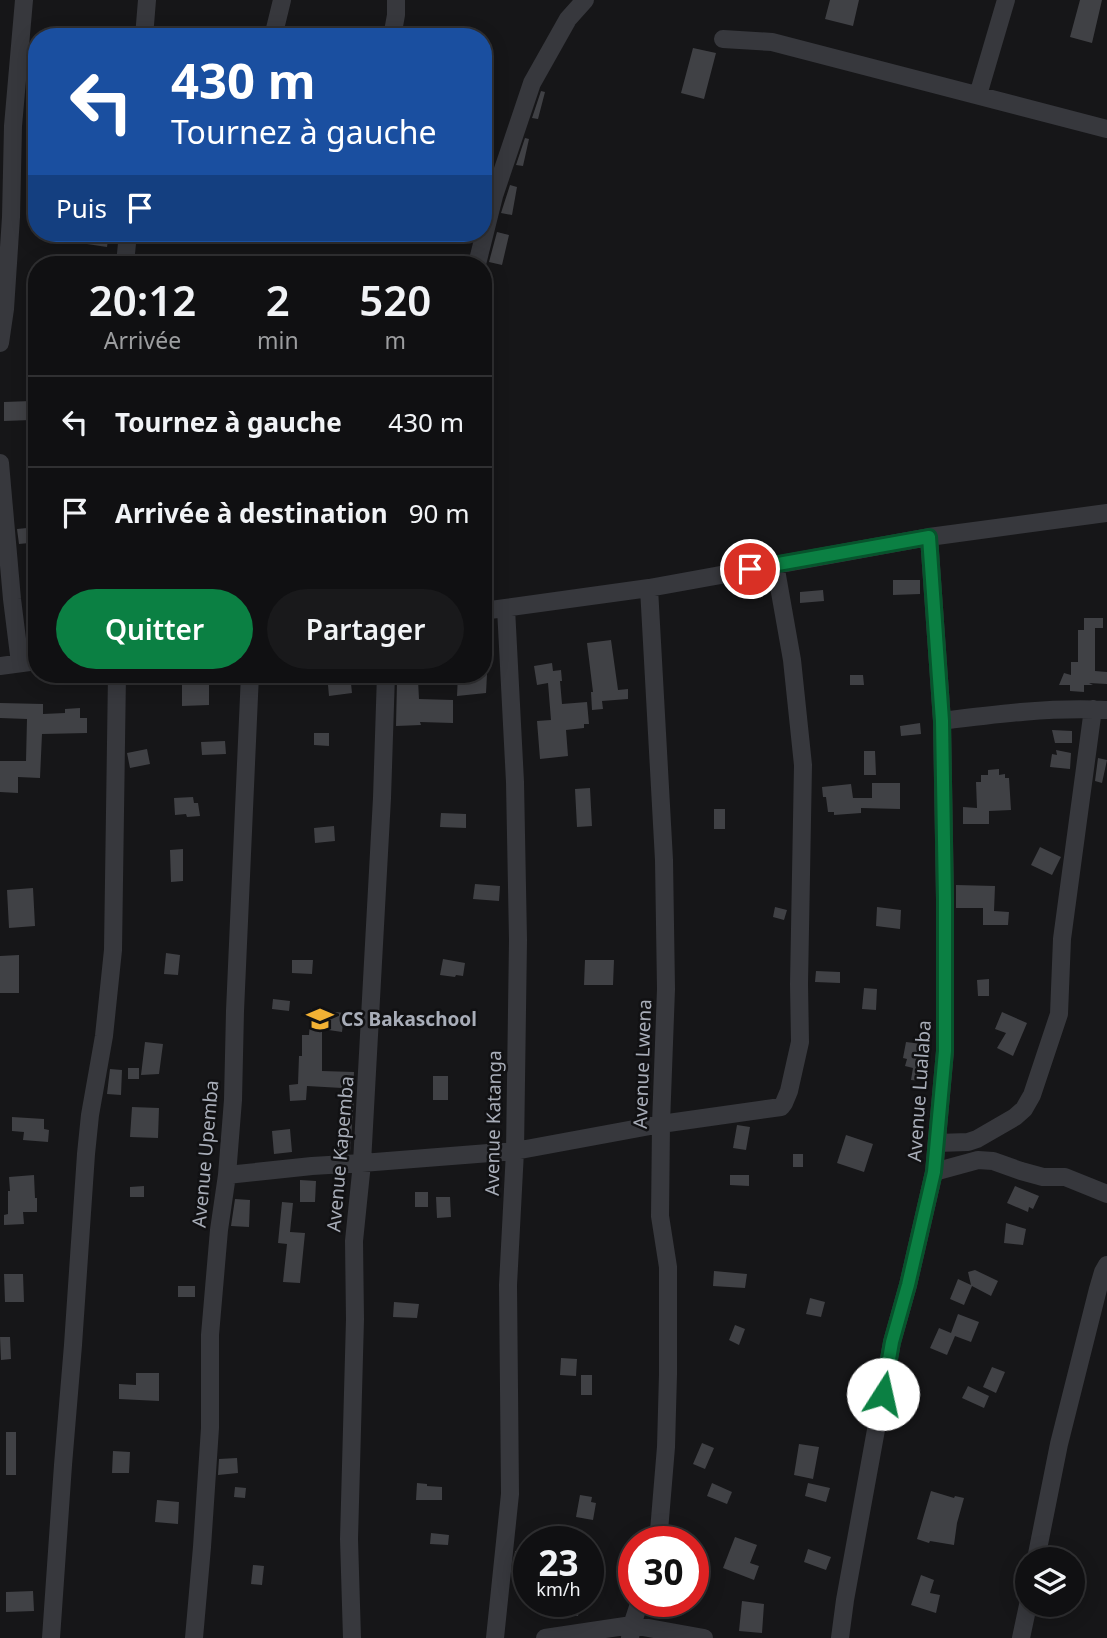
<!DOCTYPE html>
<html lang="fr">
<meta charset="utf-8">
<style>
body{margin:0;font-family:"Noto Sans",sans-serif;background:#19191b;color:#f1f3f6;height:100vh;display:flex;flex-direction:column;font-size:26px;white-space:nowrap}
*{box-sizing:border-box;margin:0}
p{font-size:23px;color:#9c9d9f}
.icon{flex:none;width:38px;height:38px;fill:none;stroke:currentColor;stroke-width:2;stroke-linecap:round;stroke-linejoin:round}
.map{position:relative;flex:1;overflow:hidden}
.side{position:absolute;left:28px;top:256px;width:464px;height:427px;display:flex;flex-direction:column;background:#101012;border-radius:28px;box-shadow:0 4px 18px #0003,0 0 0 2px #303032}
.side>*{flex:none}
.top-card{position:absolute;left:28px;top:28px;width:464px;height:214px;border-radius:28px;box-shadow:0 4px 18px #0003,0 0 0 2px #303032;background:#1a4fa0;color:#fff;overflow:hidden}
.controls{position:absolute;left:1015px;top:1547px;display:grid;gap:14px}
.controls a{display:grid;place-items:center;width:70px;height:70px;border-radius:50%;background:#101012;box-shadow:0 4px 18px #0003,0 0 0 2px #303032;font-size:35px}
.speed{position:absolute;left:513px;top:1526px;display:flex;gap:14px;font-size:35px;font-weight:700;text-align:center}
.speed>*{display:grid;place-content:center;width:91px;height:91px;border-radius:50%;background:#101012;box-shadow:0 4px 18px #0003,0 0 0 2px #303032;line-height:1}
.speed small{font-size:18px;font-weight:400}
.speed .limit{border:10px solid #d22;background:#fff;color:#111}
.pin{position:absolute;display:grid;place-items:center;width:60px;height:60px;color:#fff;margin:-30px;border:4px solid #fff;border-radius:50%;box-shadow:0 2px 7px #0007}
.me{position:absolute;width:77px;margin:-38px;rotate:10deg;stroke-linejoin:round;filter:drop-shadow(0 0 5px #0008)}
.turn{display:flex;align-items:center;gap:24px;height:147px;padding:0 28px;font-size:32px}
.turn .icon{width:91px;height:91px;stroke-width:2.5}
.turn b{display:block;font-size:49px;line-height:60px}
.then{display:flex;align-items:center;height:66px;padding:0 28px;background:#0003;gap:14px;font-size:26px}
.eta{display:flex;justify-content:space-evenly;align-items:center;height:119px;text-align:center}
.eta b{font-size:42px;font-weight:600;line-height:49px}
.primary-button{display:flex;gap:14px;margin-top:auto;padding:14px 28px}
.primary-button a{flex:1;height:80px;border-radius:42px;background:#0b8043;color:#fff;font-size:28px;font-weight:600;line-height:80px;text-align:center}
.primary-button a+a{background:#19191b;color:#f1f3f6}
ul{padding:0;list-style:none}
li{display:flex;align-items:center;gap:21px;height:91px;padding:0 28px;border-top:2px solid #303032}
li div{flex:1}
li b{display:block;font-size:26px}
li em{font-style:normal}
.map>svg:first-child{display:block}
</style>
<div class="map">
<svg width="1107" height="1638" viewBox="0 0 1107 1638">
<rect width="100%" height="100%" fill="#161618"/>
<!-- building -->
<path fill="#404145" d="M830 0H859L853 26 825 19Z
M1080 0H1102L1092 43 1070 37Z
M693 48 716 53 704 99 681 93Z
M541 91 545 92 538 119 532 118Z
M525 138 529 139 523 166 516 165Z
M510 185 517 187 512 215 501 213Z
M497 232 509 235 502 265 489 262Z
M88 233H109L107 247 87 244Z
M483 283 494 285 488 315 483 314Z
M31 401V420L4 421V402Z
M27 528 29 543 19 544 17 529Z
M893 580H920V594L893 595Z
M823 590 824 601 800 603V592Z
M1084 618H1103V628H1095V671L1107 672V684L1089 683 1093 685H1084V692L1070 691V685H1059L1064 673 1071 675V662H1078V630H1084Z
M611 640 618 690 628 689V699L602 701 603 709 592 710 591 692H593L587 643Z
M552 663 553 671 561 670 562 681H560L562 704 587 702 589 724H584V728L566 730 568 756 540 759 537 721 551 720 548 683 537 685 534 666Z
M350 674 352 693 329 696 328 685 331 684 330 676Z
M458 674H487L486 693 457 696Z
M850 675H863L864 685H850Z
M418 680 419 699 453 700V723L420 722 421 725 396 726 397 682Z
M209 684V705L182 706V685Z
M0 703 43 704V714L65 713V709L80 708V718H87V733L42 734 40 778 18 777V793L0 792V761H26L27 719 0 718Z
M920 723 921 734 901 736 900 726Z
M1052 730 1072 731V743H1055Z
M314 733H329V746L314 745Z
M225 741 226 754 202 755 201 742Z
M147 749 150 764 130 768 127 753Z
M1056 750 1071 753 1070 769 1050 767 1052 754 1057 755Z
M864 751H875L876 775H864Z
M1098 758 1107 760 1102 783 1095 781Z
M999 769V775L1005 774V778H1009L1011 810 989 811V824H963V807L977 808 976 782H981V775H988V770Z
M872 783H900V809L861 808V813L834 815V812H828L826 797H823L822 787 851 784 853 798H872Z
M590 788 592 826 577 827 575 789Z
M193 797 194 803H198L200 816 187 817 186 814 175 815 174 798Z
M714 809H725V829H714Z
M441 813 466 814V828L440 827Z
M334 826 335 841 315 843 314 828Z
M1040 847 1061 857 1052 875 1031 865Z
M183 849V881L171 882 170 850Z
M475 884 500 886 499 901 473 899Z
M956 885 995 886 994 911 1009 912 1008 925H983V908H956Z
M33 888 35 926 9 928 7 890Z
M775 907 787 910 784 920 773 917Z
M877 907 901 910 900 929 876 926Z
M166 953 180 955 178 975 164 974Z
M19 955V993H0V956Z
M443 959 465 963 463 976 456 975 455 977 440 975Z
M292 960H313L312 974 292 973Z
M585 960H614L613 985H584Z
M816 971 840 972V983L815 982Z
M989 979V996H978L977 980Z
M864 988 877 989 876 1010 862 1009Z
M273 999 290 1001 289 1011 272 1009Z
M311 1009 344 1013 342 1032 322 1029V1071L354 1072 353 1098H354L350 1152 337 1153 342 1088 307 1086 306 1100 290 1101 289 1085 298 1084 299 1056H302V1035H309Z
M1002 1012 1027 1023 1013 1056 997 1048 1006 1033 995 1029Z
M145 1042 163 1044 159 1074 141 1075Z
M906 1042 922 1044 919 1066 923 1067 922 1081 911 1080 913 1068 905 1066 907 1059 903 1058Z
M128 1068H139V1079H128Z
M110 1069 122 1070 121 1095 107 1094Z
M433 1076H448V1100H433Z
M132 1107 159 1108 158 1138 130 1137Z
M12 1117 44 1119V1129L49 1130 48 1142 23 1140 24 1132 12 1131Z
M737 1125 750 1127 746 1150 733 1148Z
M290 1129 292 1152 274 1154 272 1131Z
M846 1135 873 1144 864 1172 837 1163Z
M793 1154H803V1167H793Z
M34 1175 35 1198H37V1212H23L24 1224 4 1225V1215L8 1214V1191H10L9 1177Z
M730 1175H749V1186L730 1185Z
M300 1180 316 1181 315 1202H300Z
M144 1186V1197H130V1187Z
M1015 1186 1039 1196 1033 1209 1029 1207 1028 1212 1007 1203Z
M415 1192H428V1207H415Z
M436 1197H450L451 1217 437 1218Z
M235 1199 250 1200 249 1227 231 1226Z
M282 1202 293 1203 290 1232 305 1233 300 1283 283 1282 287 1244 278 1243Z
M1006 1223 1026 1229 1023 1245 1004 1243Z
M975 1270 998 1281 991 1296 972 1286 964 1305 950 1299 958 1279 971 1285 968 1272Z
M714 1271 747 1274 745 1288 713 1286Z
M4 1274H23L24 1302H5Z
M178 1286H195V1297H178Z
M810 1298 825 1302 821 1317 806 1314Z
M394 1302 419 1304 417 1318 393 1317Z
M958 1314 979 1322 971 1342 955 1336 947 1355 930 1348 939 1328 951 1333Z
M735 1325 745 1329 739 1345 729 1340Z
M0 1337H10L11 1359 1 1360Z
M561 1358 577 1359 576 1376 560 1375Z
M992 1367 1005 1372 996 1393 983 1387Z
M136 1373H159V1401L119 1399V1384L136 1385Z
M581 1375H592V1395H581Z
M968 1386 989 1396 984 1408 962 1398Z
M6 1432H16V1475H6Z
M702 1443 714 1448 705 1469 693 1464Z
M799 1444 819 1447 813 1479 794 1475Z
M113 1451 130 1452 129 1473H112Z
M237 1458 238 1473 218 1475 219 1459Z
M417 1483 427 1484V1486L442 1487V1500H416Z
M712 1483 732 1492 727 1504 707 1496Z
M808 1483 830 1488 826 1502 805 1496Z
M235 1487 246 1488 245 1498 234 1497Z
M931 1491 954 1498 955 1496 964 1498 957 1523 954 1545 930 1541 929 1543 917 1539Z
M580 1495 592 1497 591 1502 596 1503 593 1520 576 1517Z
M157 1500 179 1502 178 1524 155 1522Z
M431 1533 449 1535 448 1545 430 1544Z
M735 1537 757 1545 750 1563 759 1566 754 1580 723 1568Z
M808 1549 831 1557 826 1570 804 1562Z
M528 1550V1562L514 1564 515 1551Z
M253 1565 264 1566 262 1585 251 1584Z
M921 1575 934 1580 930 1593 940 1595 936 1613 911 1605Z
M33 1591 34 1611 6 1612V1592Z
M560 1601H580L578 1616 558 1613Z
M742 1601 764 1604 762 1633 739 1631Z"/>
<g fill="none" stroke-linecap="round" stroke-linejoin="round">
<!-- minor -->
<path stroke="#37383d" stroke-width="18" d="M144 37 147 0
M273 37 282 0
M392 37 396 15V0
M723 39 772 42 1107 129
M978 95 1006 0
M125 264 128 233
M477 264 494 196 532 83 568 19 585 0
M0 343 5 309 11 217 13 126 24 0
M0 463 12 599 20 663
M649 588 664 860 666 989 661 1124 660 1216 668 1267V1374L666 1447 659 1531 656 1542
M483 611 649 588 929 537 1107 513
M0 666 37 661
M942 721C997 714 1052 707 1107 710
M937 1143 968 1142 977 1139 1015 1117 1024 1109 1032 1095 1059 1014 1062 939 1093 709
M934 1172 978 1160 993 1161 1021 1171 1043 1177H1065L1107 1194
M227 1175 312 1166 362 1163 515 1151 661 1124 781 1107 784 1103 789 1091 800 1042 799 984 803 765 792 660 775 564
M1036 1559 1059 1444 1098 1289 1103 1272 1107 1265
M51 1638 63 1465 73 1345 86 1154 90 1115 104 1036 113 950 117 674
M194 1638 202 1547 210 1428V1335L219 1230 227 1175 233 1100 235 1011 250 674
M352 1638 349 1539 355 1319 354 1241 362 1163 382 798 386 674
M495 1638 510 1494 508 1285 515 1151 518 940 515 782 506 608
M545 1638 632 1625 704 1638
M630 1638 632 1625 640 1601
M840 1638 845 1600 892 1342 908 1285 934 1172 945 1051V900L942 721 929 537
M1021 1638 1028 1605"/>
</g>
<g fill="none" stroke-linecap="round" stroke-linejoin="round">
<defs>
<path id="route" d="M750 569 929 537 942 721 945 900V1051L934 1172 908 1285 892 1342 883 1394"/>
</defs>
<!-- route casing -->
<use href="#route" stroke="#07532c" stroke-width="18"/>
<!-- route -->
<use href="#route" stroke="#0b8043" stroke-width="12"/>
</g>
<!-- icons -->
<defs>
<symbol id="school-bare" viewBox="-9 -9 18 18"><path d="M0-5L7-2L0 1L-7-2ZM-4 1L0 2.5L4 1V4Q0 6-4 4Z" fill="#f2b134" stroke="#111113" stroke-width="2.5" paint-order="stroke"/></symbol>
</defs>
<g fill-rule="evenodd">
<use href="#school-bare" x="301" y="1000" width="38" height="38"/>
</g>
<g text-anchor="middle" stroke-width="5" stroke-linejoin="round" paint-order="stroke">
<!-- poi labels -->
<g font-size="19" font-weight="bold" fill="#a8adb8" stroke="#111113" text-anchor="start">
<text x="341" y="1026">CS Bakaschool</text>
</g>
<!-- street labels -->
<g font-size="19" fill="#a8adb8" stroke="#111113">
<text transform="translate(642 1064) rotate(-88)" y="7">Avenue Lwena</text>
<text transform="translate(919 1091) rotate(-86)" y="7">Avenue Lualaba</text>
<text transform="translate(493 1123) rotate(-89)" y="7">Avenue Katanga</text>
<text transform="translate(205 1154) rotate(-85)" y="7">Avenue Upemba</text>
<text transform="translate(340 1154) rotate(-85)" y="7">Avenue Kapemba</text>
</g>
</g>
</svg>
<div class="controls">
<a><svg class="icon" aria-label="layers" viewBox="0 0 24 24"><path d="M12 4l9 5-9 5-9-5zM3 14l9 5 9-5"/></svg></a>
</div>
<div class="speed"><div>23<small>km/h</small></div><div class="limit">30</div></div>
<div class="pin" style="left:750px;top:569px;background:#d93025"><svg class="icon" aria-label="arrive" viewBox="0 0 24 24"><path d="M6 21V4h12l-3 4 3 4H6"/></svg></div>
<svg class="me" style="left:883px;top:1394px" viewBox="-20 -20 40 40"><circle r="19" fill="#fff"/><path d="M0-13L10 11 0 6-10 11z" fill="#0b8043"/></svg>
<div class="top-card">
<div class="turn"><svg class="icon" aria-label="left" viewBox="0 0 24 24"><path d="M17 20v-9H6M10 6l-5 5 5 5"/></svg><div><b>430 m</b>Tournez à gauche</div></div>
<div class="then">Puis<svg class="icon" aria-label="arrive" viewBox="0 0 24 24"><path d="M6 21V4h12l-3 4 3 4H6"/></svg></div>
</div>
<section class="side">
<div class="eta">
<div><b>20:12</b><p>Arrivée</p></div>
<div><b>2</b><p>min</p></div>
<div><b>520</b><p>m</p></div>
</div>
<ul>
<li><svg class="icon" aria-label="left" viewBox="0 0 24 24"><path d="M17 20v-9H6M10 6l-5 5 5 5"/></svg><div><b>Tournez à gauche</b></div><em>430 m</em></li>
<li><svg class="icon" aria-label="arrive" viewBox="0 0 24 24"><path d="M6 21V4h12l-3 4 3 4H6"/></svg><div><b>Arrivée à destination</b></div><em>90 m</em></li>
</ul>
<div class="primary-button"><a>Quitter</a><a>Partager</a></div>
</section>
</div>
